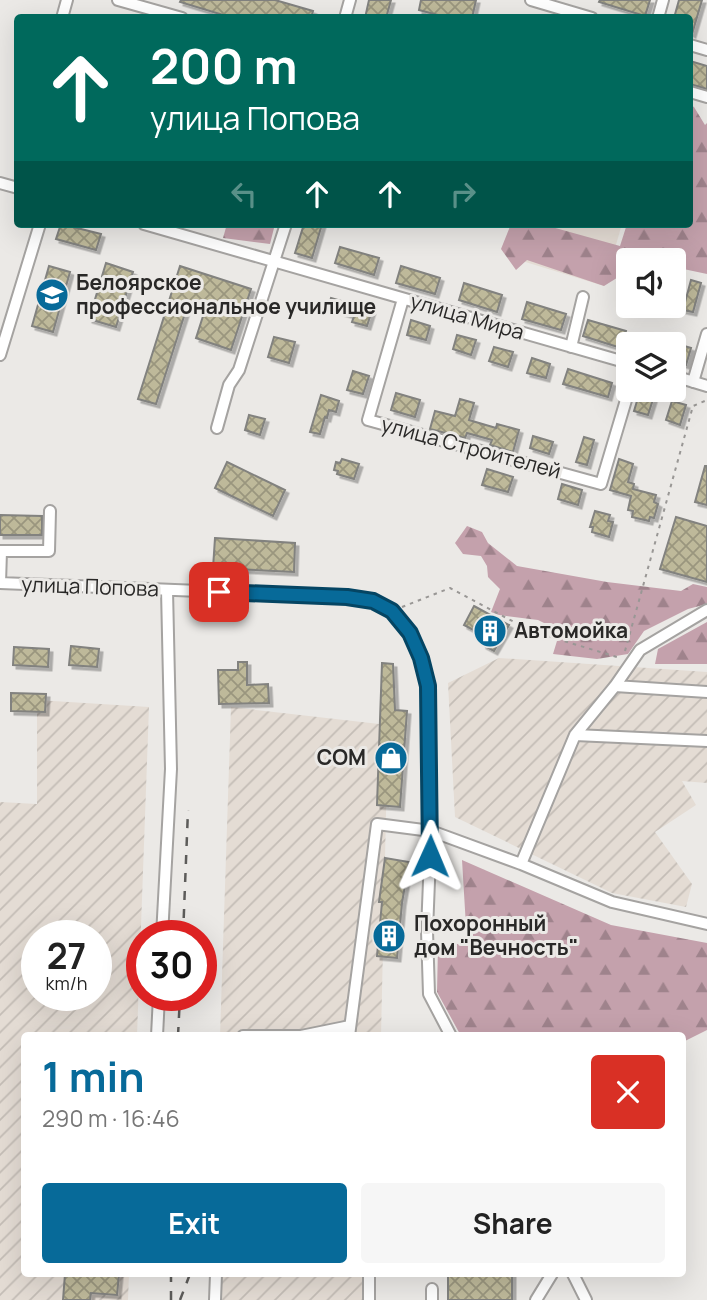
<!DOCTYPE html>
<meta charset="utf-8">
<style>
body{margin:0;font-family:Manrope,sans-serif;background:#f6f6f6;color:#222;height:100vh;display:flex;flex-direction:column;font-size:26px;white-space:nowrap}
*{box-sizing:border-box;margin:0}
p{font-size:23px;color:#767676}
.icon{flex:none;width:38px;height:38px;fill:none;stroke:currentColor;stroke-width:2;stroke-linecap:round;stroke-linejoin:round}
.map{position:relative;flex:1;overflow:hidden}
.drawer{position:absolute;left:21px;top:1032px;width:665px;height:245px;display:flex;flex-direction:column;background:#fff;border-radius:7px;box-shadow:0 7px 28px #0002}
.drawer>*{flex:none}
.guide{position:absolute;left:14px;top:14px;width:679px;height:214px;border-radius:7px;box-shadow:0 7px 28px #0002;background:#00695c;color:#fff;overflow:hidden}
.controls{position:absolute;left:616px;top:248px;display:grid;gap:14px}
.controls a{display:grid;place-items:center;width:70px;height:70px;border-radius:7px;background:#fff;box-shadow:0 7px 28px #0002;font-size:35px}
.speed{position:absolute;left:21px;top:920px;display:flex;gap:14px;font-size:35px;font-weight:700;text-align:center}
.speed>*{display:grid;place-content:center;width:91px;height:91px;border-radius:50%;background:#fff;box-shadow:0 7px 28px #0002;line-height:1}
.speed small{font-size:18px;font-weight:400}
.speed .limit{border:10px solid #d22;background:#fff;color:#111}
.pin{position:absolute;display:grid;place-items:center;width:60px;height:60px;color:#fff;margin:-30px;border-radius:14px;box-shadow:0 4px 10px #0006}
.me{position:absolute;width:77px;margin:-38px;rotate:1deg;stroke-linejoin:round;filter:drop-shadow(0 0 5px #0008)}
.turn{display:flex;align-items:center;gap:24px;height:147px;padding:0 21px;font-size:32px}
.turn .icon{width:91px;height:91px;stroke-width:2.5}
.turn b{display:block;font-size:49px;line-height:60px}
.lanes{display:flex;align-items:center;height:66px;padding:0 21px;background:#0003;justify-content:center;gap:35px;direction:ltr}
.lanes .off{opacity:.35}
.round{display:grid;place-items:center;flex:none;width:74px;height:74px;border-radius:7px;background:#f6f6f6}
.overview{display:flex;align-items:center;justify-content:space-between;height:119px;padding:0 21px}
h1{font-size:42px;font-weight:700;line-height:52px;color:#076a99}
.button{display:flex;gap:14px;margin-top:auto;padding:14px 21px}
.button a{flex:1;height:80px;border-radius:7px;background:#076a99;color:#fff;font-size:28px;font-weight:700;line-height:80px;text-align:center}
.button a+a{background:#f6f6f6;color:#222}
.map>svg:first-child{display:block}
</style>
<div class="map">
<svg width="707" height="1300" viewBox="0 0 707 1300">
<defs>
<pattern id="industrial-furrows" width="10" height="10" patternUnits="userSpaceOnUse" patternTransform="scale(1.75)"><rect width="10" height="10" fill="#e4dcd4"/><path d="M-1 1l2-2M0 10L10 0M9 11l2-2" fill="none" stroke="#c4bdb6"/></pattern>
<pattern id="forest-firs" width="22" height="20" patternUnits="userSpaceOnUse" patternTransform="scale(1.75)"><rect width="22" height="20" fill="#c4a1ac"/><path d="M5 1l3.5 6h-7zM16 11l3.5 6h-7z" fill="#9f838c"/></pattern>
<pattern id="building-cross-hatch" width="8" height="8" patternUnits="userSpaceOnUse" patternTransform="scale(1.75)"><rect width="8" height="8" fill="#beb99a"/><path d="M0 0l8 8M0 8l8-8" fill="none" stroke="#9a967e"/></pattern>
<filter id="shadow"><feDropShadow dx="3.5" dy="3.5" stdDeviation="0" flood-color="#0004"/></filter>
</defs>
<rect width="100%" height="100%" fill="#ebe9e6"/>
<!-- built -->
<path fill="#e4dcd4" d="M518 224H622L604 286 509 257Z"/>
<!-- industrial -->
<path fill="url(#industrial-furrows)" fill-rule="evenodd" d="M499 658 707 672V783L682 781 696 805 655 832 692 884 686 907 612 893 455 817 448 683Z
M37 700 149 707 137 1036H24V1274H129L128 1300H0V802L37 804ZM37 936H96V996H37Z
M231 707 388 725 381 1036H220Z
M211 1274H375V1300H210Z"/>
<!-- forest -->
<path fill="url(#forest-firs)" d="M690 105 694 107 705 125 707 123V274L674 267V261H628V271L604 286 527 260 516 270 501 249 511 224H541L620 246 627 224H690Z
M227 224H275L270 244 223 238Z
M467 526 482 532 488 543 517 566 607 582 681 591 693 584 707 587V604L688 609 644 631 628 654 597 659 553 654 560 631 538 620 499 615 491 612 500 589 488 577 487 566 481 556 463 554 455 543Z
M707 622V664H655L658 649Z
M462 860 611 925 707 943V1030L683 1042 682 1036H461L437 992 438 946 467 943Z"/>
<!-- building -->
<path fill="url(#building-cross-hatch)" stroke="#82827f" stroke-width="2" filter="url(#shadow)" d="M181 0H275L313 11 311 18H233L180 2Z
M369 0H391L386 18H365Z
M421 0H476L472 18H449L419 10Z
M600 0H650L645 16 599 2Z
M679 0H702L692 34 690 33V18H674Z
M690 61 707 66V89L690 84Z
M61 224 101 234 96 250 56 239Z
M304 224H322L312 258 295 253Z
M340 247 379 258 374 275 335 263Z
M106 263 133 272 116 327 89 319Z
M49 266 70 272 53 332 32 326Z
M180 266 251 289 231 350 196 338 204 313 187 307 156 404 138 399Z
M401 266 440 278 435 294 396 283Z
M691 280 701 283 693 312 683 310Z
M464 283 502 295 497 312 459 300Z
M331 298 372 310 367 326 352 322 354 316 328 308Z
M527 302 566 314 561 330 522 319Z
M411 320 430 326 426 340 407 335Z
M588 320 626 331 621 348 583 336Z
M457 335 476 340 471 355 453 349Z
M274 337 295 342 289 363 268 357Z
M674 343 691 348 686 365 674 361Z
M494 347 513 352 508 367 489 361Z
M532 358 550 364 546 378 527 373Z
M568 369 612 383 608 397 563 384Z
M353 371 369 376 363 394 347 390Z
M640 391 654 396 648 415 634 411Z
M396 393 420 400 415 417 391 410Z
M321 395 339 401 336 412 329 410 327 418 325 417 320 434 310 432Z
M460 399 474 403 469 420 496 428 497 424 519 430 513 452 490 445 492 440 467 433 465 438 430 429 435 411 455 416Z
M672 401 686 405 680 425 666 420Z
M249 415 265 419 260 435 245 430Z
M533 436 553 442 549 454 530 448Z
M584 437 594 440 587 465 576 462Z
M342 459 359 464 354 479 337 474 338 471 334 470 336 462 340 463Z
M619 459 633 464 628 482 634 484 633 489 656 495 654 502 658 504 654 518 650 517 649 521 632 517 633 511 628 510 631 496 610 490Z
M227 462 285 490 273 516 215 488Z
M705 466H707V505L695 502Z
M487 469 513 477 508 492 482 485Z
M562 484 582 490 578 505 558 499Z
M595 511 610 515 608 521 613 522 609 537 592 532 593 527H590Z
M0 515 42 516V535H0Z
M676 517 707 526V582L660 569Z
M215 538 295 543 294 572 213 568Z
M474 606 509 625 494 651 483 645 487 637 464 625Z
M71 646 99 649 97 667 69 665Z
M14 647 49 649 48 667 13 665Z
M238 662H247V685L268 684 269 703 219 704 218 670H238Z
M382 663 393 664 395 710 407 711 400 807 377 805Z
M11 693 46 694 45 712 11 711Z
M385 858 409 862 402 903 397 958 377 956 382 902H379Z
M65 1274H119L117 1295 91 1293 90 1300H63Z
M448 1274H512V1300H448Z"/>
<g fill="none" stroke-linecap="round" stroke-linejoin="round">
<defs>
<path id="minor" d="M118 0 182 18
M531 0 592 18
M62 18 67 0
M345 18 350 0
M658 18 663 0
M690 45 707 50
M690 92 707 97
M0 183 18 188
M144 224 628 363
M403 299 368 420 601 484 629 390
M571 347 583 297
M0 355 40 224
M674 376 707 386
M693 382 707 334
M217 428 229 385 239 370 286 224
M50 511 49 551H1L0 583 347 597 373 601 392 611 410 633 421 658 427 686 431 831 427 931 429 994 451 1036
M615 686 707 692
M575 735 707 741
M521 864 575 735 615 686 640 650 707 610
M162 936 171 769 167 590
M157 1036 159 996
M243 1036H301L350 1026
M349 1036 377 824 431 831 521 864 612 902 707 924
M369 1274V1300
M573 1274 586 1300
M215 1300 216 1274
M432 1300V1289
M536 1300 552 1274"/>
</defs>
<!-- minor casing -->
<use href="#minor" stroke="#a5a3a1" stroke-width="14"/>
<!-- path -->
<path stroke="#999795" stroke-width="2" stroke-dasharray="3.5 5" stroke-linecap="butt" d="M402 607 450 588 531 631 620 658
M625 651 693 406 707 400"/>
<!-- minor -->
<use href="#minor" stroke="#fff" stroke-width="10"/>
<!-- rail -->
<path stroke="#5d5c5a" stroke-width="2.5" stroke-dasharray="9 9" stroke-linecap="butt" d="M183 936 188 810
M178 1036 180 996
M171 1300V1274
M180 1300 190 1274"/>
</g>
<g fill="none" stroke-linecap="round" stroke-linejoin="round">
<defs>
<path id="route" d="M219 592 347 597 373 601 392 611 410 633 421 658 428 686 430 856"/>
</defs>
<!-- route casing -->
<use href="#route" stroke="#054563" stroke-width="18"/>
<!-- route -->
<use href="#route" stroke="#076a99" stroke-width="12"/>
</g>
<!-- icons -->
<defs>
<symbol id="university-disc" viewBox="-11 -11 22 22"><circle r="9.5" fill="#076a99" stroke="#ebe9e6"/><path d="M0-5L7-2L0 1L-7-2ZM-4 1L0 2.5L4 1V4Q0 6-4 4Z" fill="#fff"/></symbol>
<symbol id="building-disc" viewBox="-11 -11 22 22"><circle r="9.5" fill="#076a99" stroke="#ebe9e6"/><path d="M-4-6H4V6H1V3H-1V6H-4ZM-2.5-4.3h1.7v1.8h-1.7ZM.8-4.3h1.7v1.8H.8ZM-2.5-1h1.7V.8h-1.7ZM.8-1h1.7V.8H.8Z" fill="#fff"/></symbol>
<symbol id="shop-disc" viewBox="-11 -11 22 22"><circle r="9.5" fill="#076a99" stroke="#ebe9e6"/><path d="M-5-2.5h2.3a2.7 3.5 0 0 1 5.4 0H5L5.5 6h-11ZM-1.5-2.5h3a1.5 2.3 0 0 0-3 0Z" fill="#fff"/></symbol>
</defs>
<g fill-rule="evenodd">
<use href="#university-disc" x="33" y="276" width="38" height="38"/>
<use href="#building-disc" x="471" y="612" width="38" height="38"/>
<use href="#shop-disc" x="372" y="739" width="38" height="38"/>
<use href="#building-disc" x="370" y="917" width="38" height="38"/>
</g>
<g text-anchor="middle" stroke-width="6" stroke-linejoin="round" paint-order="stroke">
<!-- poi labels -->
<g font-size="21" font-weight="bold" fill="#292827" stroke="#ebe9e6" text-anchor="start">
<text x="76" y="290">Белоярское<tspan x="76" dy="24">профессиональное училище</tspan></text>
<text x="514" y="638">Автомойка</text>
<text x="366" y="765" text-anchor="end">СОМ</text>
<text x="414" y="931">Похоронный<tspan x="414" dy="24">дом "Вечность"</tspan></text>
</g>
<!-- street labels -->
<g font-size="21" fill="#292827" stroke="#ebe9e6">
<text transform="translate(467 317) rotate(16)" y="7">улица Мира</text>
<text transform="translate(471 448) rotate(15)" y="7">улица Строителей</text>
<text transform="translate(90 587) rotate(2)" y="7">улица Попова</text>
</g>
</g>
</svg>
<div class="controls">
<a><svg class="icon" aria-label="sound" viewBox="0 0 24 24"><path d="M4 9h4l5-4v14l-5-4H4zM17 9q2 3 0 6"/></svg></a>
<a><svg class="icon" aria-label="layers" viewBox="0 0 24 24"><path d="M12 4l9 5-9 5-9-5zM3 14l9 5 9-5"/></svg></a>
</div>
<div class="speed"><div>27<small>km/h</small></div><div class="limit">30</div></div>
<div class="pin" style="left:219px;top:592px;background:#d93025"><svg class="icon" aria-label="arrive" viewBox="0 0 24 24"><path d="M6 21V4h12l-3 4 3 4H6"/></svg></div>
<svg class="me" style="left:430px;top:856px" viewBox="-20 -20 40 40"><path d="M0-17L14 15 0 8-14 15z" fill="#076a99" stroke="#fff" stroke-width="4"/></svg>
<div class="guide">
<div class="turn"><svg class="icon" aria-label="ahead" viewBox="0 0 24 24"><path d="M12 20V5M6 11l6-6 6 6"/></svg><div><b>200 m</b>улица Попова</div></div>
<div class="lanes"><svg class="icon off" aria-label="left" viewBox="0 0 24 24"><path d="M17 20v-9H6M10 6l-5 5 5 5"/></svg><svg class="icon" aria-label="ahead" viewBox="0 0 24 24"><path d="M12 20V5M6 11l6-6 6 6"/></svg><svg class="icon" aria-label="ahead" viewBox="0 0 24 24"><path d="M12 20V5M6 11l6-6 6 6"/></svg><svg class="icon off" aria-label="right" viewBox="0 0 24 24"><path d="M7 20v-9h11M14 6l5 5-5 5"/></svg></div>
</div>
<section class="drawer">
<div class="overview"><div><h1>1 min</h1><p>290 m · 16:46</p></div><a class="round" style="background:#d93025;color:#fff"><svg class="icon" aria-label="close" viewBox="0 0 24 24"><path d="M6 6l12 12M18 6L6 18"/></svg></a></div>
<div class="button"><a>Exit</a><a>Share</a></div>
</section>
</div>
